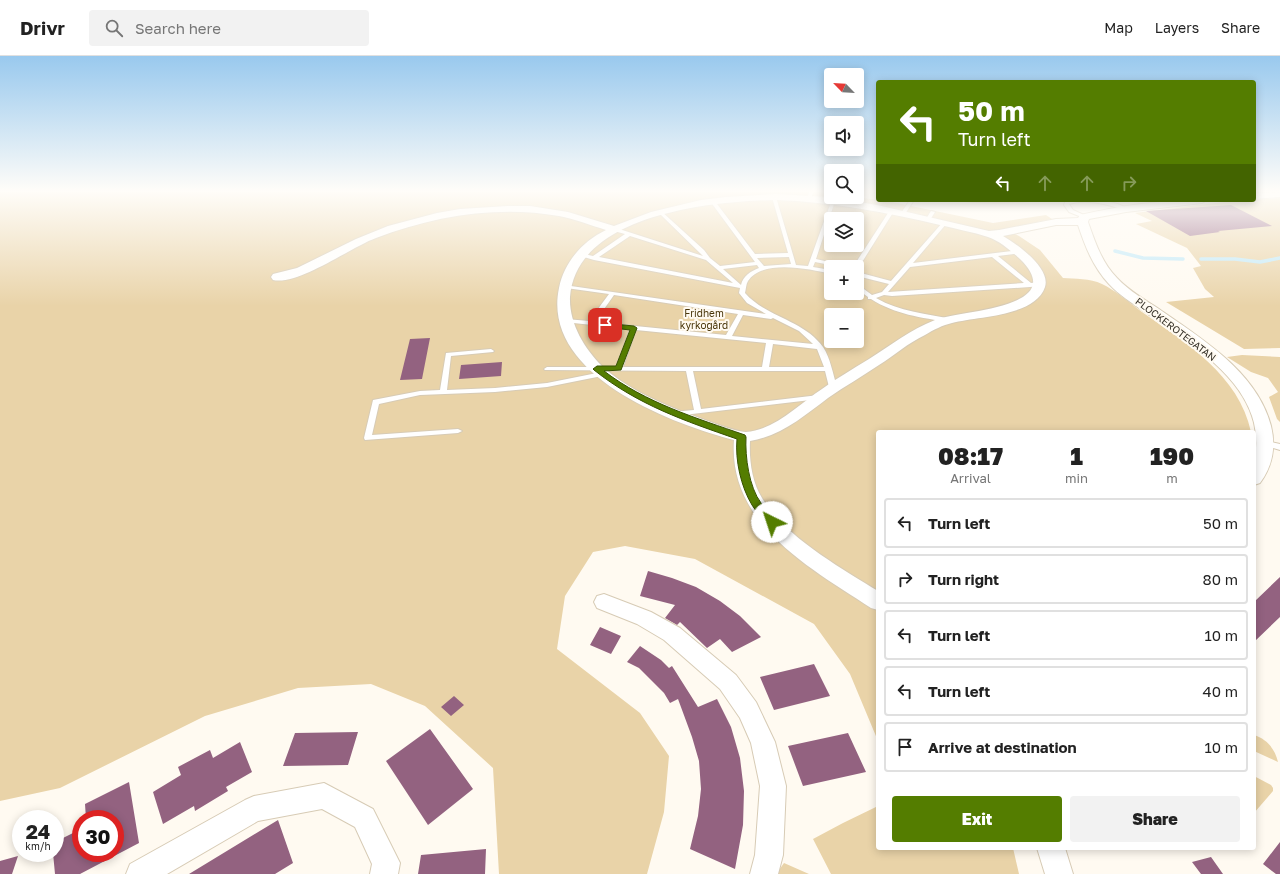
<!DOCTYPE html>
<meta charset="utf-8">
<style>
body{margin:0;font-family:"Golos Text",sans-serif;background:#f2f2f2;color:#222;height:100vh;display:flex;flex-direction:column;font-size:15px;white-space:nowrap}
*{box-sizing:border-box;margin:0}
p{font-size:13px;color:#767676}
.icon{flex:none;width:22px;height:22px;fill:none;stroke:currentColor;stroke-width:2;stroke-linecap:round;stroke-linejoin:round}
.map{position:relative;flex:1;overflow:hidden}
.drawer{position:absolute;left:876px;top:374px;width:380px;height:420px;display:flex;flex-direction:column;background:#fff;border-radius:4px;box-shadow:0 2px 10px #0003}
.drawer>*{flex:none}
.hud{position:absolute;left:876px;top:24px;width:380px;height:122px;border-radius:4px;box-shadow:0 2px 10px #0003;background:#547d00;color:#fff;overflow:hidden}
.needle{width:26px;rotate:295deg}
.fabs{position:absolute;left:824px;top:12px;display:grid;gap:8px}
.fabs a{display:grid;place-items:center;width:40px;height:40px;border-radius:4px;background:#fff;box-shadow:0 2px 10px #0003;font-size:20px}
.speed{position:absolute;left:12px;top:754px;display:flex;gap:8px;font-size:20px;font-weight:700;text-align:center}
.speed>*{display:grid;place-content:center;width:52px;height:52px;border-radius:50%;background:#fff;box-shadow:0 2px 10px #0003;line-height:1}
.speed small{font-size:10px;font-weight:400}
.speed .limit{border:6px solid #d22;background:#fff;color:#111}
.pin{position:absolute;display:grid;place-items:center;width:34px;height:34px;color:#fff;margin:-17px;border-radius:8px;box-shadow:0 2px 6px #0006}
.me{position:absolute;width:44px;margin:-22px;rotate:319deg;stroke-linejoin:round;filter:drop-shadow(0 0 3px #0008)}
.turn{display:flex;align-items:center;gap:14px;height:84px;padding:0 16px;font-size:18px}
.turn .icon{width:52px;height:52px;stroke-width:2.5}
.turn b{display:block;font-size:28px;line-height:34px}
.lanes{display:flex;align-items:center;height:38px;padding:0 16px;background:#0003;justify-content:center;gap:20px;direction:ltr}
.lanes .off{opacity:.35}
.eta{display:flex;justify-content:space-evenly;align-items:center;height:68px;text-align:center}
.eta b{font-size:24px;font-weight:800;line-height:28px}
.action{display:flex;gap:8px;margin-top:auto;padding:8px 16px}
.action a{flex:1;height:46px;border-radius:4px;background:#547d00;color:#fff;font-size:16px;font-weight:800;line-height:46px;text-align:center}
.action a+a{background:#f2f2f2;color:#222}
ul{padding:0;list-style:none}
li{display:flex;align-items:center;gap:12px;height:50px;margin:0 8px 6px;padding:0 8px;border:2px solid #e0e0e0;border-radius:4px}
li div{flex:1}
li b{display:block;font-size:15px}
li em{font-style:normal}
header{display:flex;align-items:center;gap:24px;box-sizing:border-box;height:56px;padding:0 20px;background:#fff;border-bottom:1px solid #e0e0e0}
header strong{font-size:19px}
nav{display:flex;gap:22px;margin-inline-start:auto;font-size:14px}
.search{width:280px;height:36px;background:#f2f2f2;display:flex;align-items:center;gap:10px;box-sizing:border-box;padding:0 14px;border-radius:4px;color:#767676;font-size:15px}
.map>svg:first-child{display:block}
</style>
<header>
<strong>Drivr</strong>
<div class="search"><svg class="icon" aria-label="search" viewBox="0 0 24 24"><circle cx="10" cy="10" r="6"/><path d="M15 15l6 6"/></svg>Search here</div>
<nav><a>Map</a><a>Layers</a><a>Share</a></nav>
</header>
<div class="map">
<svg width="1280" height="818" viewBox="0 0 1280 818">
<rect width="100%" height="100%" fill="#fffaf1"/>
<!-- green -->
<path fill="#e9d3a8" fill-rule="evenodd" d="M0 136H822L831 138V141H855L887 145 993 167 1046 159 1052 163 1004 173 1019 180 1040 194 1063 222C1075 223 1090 222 1102 228 1115 234 1130 247 1142 256 1186 287 1239 319 1251 376H878V685L850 618 814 568 695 503 625 490 593 496 565 540 557 593 640 657 669 700 664 756 647 818H499L493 712 425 650 371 628 298 632 205 660 60 732 0 745ZM831 163H857V189H831ZM831 211H857V237H831ZM831 259H857V285H831Z
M1280 142V292L1244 293 1166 246 1214 241 1205 233 1193 212 1201 210 1187 192 1136 168 1152 165 1135 157 1232 145Z
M949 144H1057C1022 147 984 150 949 144Z
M1242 299 1280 301V366L1277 363 1269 341 1278 336 1268 322 1251 316 1227 301Z
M1254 679C1267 683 1275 693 1278 706L1254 695Z
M1254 720 1271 729 1273 732V735L1254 757Z
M878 750V792H1013L1019 818H831L813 783 843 767Z
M784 807 809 818H779V814Z"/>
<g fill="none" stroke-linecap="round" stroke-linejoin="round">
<!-- stream -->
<path stroke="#c2e9f8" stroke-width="3.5" d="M1115 195 1143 202 1183 203
M1201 203H1235L1260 206 1280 202"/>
</g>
<!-- building -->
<path fill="#936280" d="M1231 149 1272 170 1218 175 1220 176 1190 180 1146 155Z
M430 282 422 323 400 324 410 283Z
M502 306 501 320 459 323 461 309Z
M648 515 672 522 696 531 720 545 740 560 761 581 732 596 720 583 707 592 680 566 677 569 665 562 675 549 640 540Z
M1280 521V561L1254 586V546Z
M600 571 621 580 611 598 590 589Z
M640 590 661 604 669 612 672 610 698 651 717 643 731 671 740 702 744 735 743 769 735 813 690 793 698 760 701 733 699 705 692 681 678 643 670 647 664 637 639 612 627 606Z
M814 608 830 640 774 654 760 621Z
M454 640 464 649 451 660 441 651Z
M430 673 473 733 428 769 386 705Z
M358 676 348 709 283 710 295 677Z
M848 677 866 716 803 730 788 690Z
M240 686 252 716 226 731 228 735 195 755 194 750 163 768 153 736 181 719 178 711 210 694 213 702Z
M129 726 139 787 80 818H55L53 797H55V786L81 773V797H115V763H86L85 748Z
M278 764 293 807 275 818H189Z
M1280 786V818H1276L1263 808Z
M486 793 485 818H418L421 799Z
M18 800 12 818H0V805Z
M1211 801 1223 818H1201L1192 806Z"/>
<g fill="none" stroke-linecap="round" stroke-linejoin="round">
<defs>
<path id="lane" d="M809 136H813L811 143 809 144 807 143Z
M774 140 776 141 796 209 808 210 831 146 835 145 816 203 851 211H840L815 206 813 211 831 214V218C810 213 762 203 748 225 746 228 746 233 745 237 766 261 804 264 823 291 830 301 833 318 837 331L835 332H831L829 331 825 315H693L701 353 819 339 823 341 819 343 675 360H672L671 358 672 356 694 354 686 315 545 314 544 313 547 311H616L630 273 564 266 563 265 566 263 589 265 609 238 566 232 563 230 564 229 766 258 747 247 739 237 740 232 594 204 577 199 580 197 593 200 625 178 614 175V173L616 172 703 200 659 157V155H661L704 194 710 202 720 210 755 206 710 145 712 144H714L755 198 788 197 772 141ZM630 180 706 204 733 227 599 201ZM789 201 791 208 764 210 757 202ZM757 209 759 212C751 215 743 220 741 229L723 213ZM614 239 738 258 726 279 595 266ZM743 259 771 263 773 262 799 275 813 288 732 280ZM636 274 766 287 762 311H623ZM773 288 817 293 824 311H769Z
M910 144H914L905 158H901V157Z
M1072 144C1090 144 1113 143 1128 153L1126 154C1108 149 1088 142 1069 148L1073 154 1086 160V162H1084L1069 156 1064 149 1065 146Z
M890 154 894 155 859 211 857 212V211H853Z
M931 155 935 156 930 164H926V163Z
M943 166 947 167 913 207 1020 194 1023 196 1022 197 998 200 1031 227 1040 226 1043 228 1040 230 1030 231 892 240 884 239 876 242C900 256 925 257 951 263L952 264 949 266C922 262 894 258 871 243H868V241L857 233V228L872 239 882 236 889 228 857 220V216L891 225ZM992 201 1024 227 888 236 910 211Z
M491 293 494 295 493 296 451 300 447 334 495 332 547 327 602 316 605 318 602 320 547 331 495 336 420 339 379 348 372 379 458 373 462 375 458 377 365 384 364 382 373 344 420 335 440 334 446 297Z
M1263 385H1266L1280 388V394L1263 389 1262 387Z"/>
<path id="street" d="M1280 136V141L1254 143V137Z
M776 138 827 141 877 149 989 175 999 174 1056 163 1078 162 1080 159C1122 149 1165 144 1207 144L1202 147 1126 156 1089 163 1088 166C1095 186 1102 207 1117 222 1129 235 1145 244 1159 253 1202 283 1257 316 1271 370 1276 391 1273 409 1260 427L1254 429C1254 405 1260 383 1252 360 1237 314 1182 282 1145 256 1132 247 1119 239 1109 228 1093 211 1085 190 1078 169H1056L1003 180C1017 188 1051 212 1045 231 1035 261 977 260 952 267 943 269 933 274 925 279 908 287 895 299 879 309 863 320 845 330 828 342 804 360 781 380 750 385 749 404 752 426 762 442 783 479 842 513 878 535V554L871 552C810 512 728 468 734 384 669 367 541 318 559 232 564 206 583 185 606 174 590 169 575 163 559 160 498 149 433 160 376 182 351 191 298 230 273 224L271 221 273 218 297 212 356 183 388 170 437 157 460 153 508 150H530L568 156 614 170 651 156 701 144 726 141ZM776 144C832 146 886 156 940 169 956 173 973 176 988 181 1000 185 1011 195 1020 203 1071 253 959 254 935 264 910 274 891 289 869 303 853 313 837 322 822 333 799 348 775 374 746 376 734 376 695 360 683 356 654 344 624 331 602 310 584 292 569 267 570 241 576 158 713 145 776 144Z
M604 538 651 556 680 572 736 619 756 646 775 686 786 730 783 799 778 818H750L755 799 760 730 751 687 740 662 720 633 664 584 637 568 597 552 594 546 597 540Z
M324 727 373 753 400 807 398 818H370L372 808 355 771 322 753 258 765 167 818H126L130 808 245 744 254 740Z
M1037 792H1065L1073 818H1045Z"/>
</defs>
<!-- lane casing -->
<use href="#lane" stroke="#d7cbb5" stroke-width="2"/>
<!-- street casing -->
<use href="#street" stroke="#d7cbb5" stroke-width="2"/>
<!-- lane -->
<use href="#lane" fill="#fff" fill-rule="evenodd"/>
<!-- street -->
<use href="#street" fill="#fff" fill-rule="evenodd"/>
</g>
<!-- sky -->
<linearGradient id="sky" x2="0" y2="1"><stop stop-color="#99c9ee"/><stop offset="0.54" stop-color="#fffdf9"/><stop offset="1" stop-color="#fffdf9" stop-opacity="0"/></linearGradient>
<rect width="1280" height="250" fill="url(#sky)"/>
<!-- route -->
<path fill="#547d00" stroke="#375100" d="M603 267 634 270 637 272 621 314 604 315C646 347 696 362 745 379L746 381C745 401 749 431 761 447 765 453 771 458 775 463L777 466 775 468H768C763 462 756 456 752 449 741 431 735 404 737 383 685 365 638 349 594 314L593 313 597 310H616L630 274 605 271H603Z"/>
<g text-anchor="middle" stroke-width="4" stroke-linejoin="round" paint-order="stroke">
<!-- far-park labels -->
<g font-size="10" fill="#49360a" stroke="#fffaf1">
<text x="704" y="261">Fridhem<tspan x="704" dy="12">kyrkogård</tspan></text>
</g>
<!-- far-street labels -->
<g font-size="10" fill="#353027" stroke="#fffaf1">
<text transform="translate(1176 273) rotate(37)" y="4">PLOCKEROTEGATAN</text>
</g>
</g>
</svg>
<div class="fabs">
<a><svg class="needle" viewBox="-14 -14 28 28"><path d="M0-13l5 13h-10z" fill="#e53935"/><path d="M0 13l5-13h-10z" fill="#767676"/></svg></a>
<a><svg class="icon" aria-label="sound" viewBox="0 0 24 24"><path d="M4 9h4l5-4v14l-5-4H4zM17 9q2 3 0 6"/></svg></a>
<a><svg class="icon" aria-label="search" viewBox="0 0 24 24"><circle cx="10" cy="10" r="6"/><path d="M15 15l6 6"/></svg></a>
<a><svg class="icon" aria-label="layers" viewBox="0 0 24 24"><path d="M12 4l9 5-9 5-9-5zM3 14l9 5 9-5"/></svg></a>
<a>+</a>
<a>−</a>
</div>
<div class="speed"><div>24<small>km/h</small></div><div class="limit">30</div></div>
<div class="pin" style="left:605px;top:269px;background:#d93025"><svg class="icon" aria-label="arrive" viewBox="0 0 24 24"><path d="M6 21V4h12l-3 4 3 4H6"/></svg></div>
<svg class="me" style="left:772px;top:466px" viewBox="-20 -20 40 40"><circle r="19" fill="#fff"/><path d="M0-13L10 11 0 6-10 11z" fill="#547d00"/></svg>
<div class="hud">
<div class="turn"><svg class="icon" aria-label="left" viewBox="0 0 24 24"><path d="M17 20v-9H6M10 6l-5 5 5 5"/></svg><div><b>50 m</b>Turn left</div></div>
<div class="lanes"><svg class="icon" aria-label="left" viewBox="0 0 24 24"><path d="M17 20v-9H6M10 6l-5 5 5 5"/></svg><svg class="icon off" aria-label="ahead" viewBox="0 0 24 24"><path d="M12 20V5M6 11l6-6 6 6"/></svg><svg class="icon off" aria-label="ahead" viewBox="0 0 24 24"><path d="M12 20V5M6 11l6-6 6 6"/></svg><svg class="icon off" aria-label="right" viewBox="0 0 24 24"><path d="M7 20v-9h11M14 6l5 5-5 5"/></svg></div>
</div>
<section class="drawer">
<div class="eta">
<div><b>08:17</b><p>Arrival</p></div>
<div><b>1</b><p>min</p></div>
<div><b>190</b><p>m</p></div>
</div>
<ul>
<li><svg class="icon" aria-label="left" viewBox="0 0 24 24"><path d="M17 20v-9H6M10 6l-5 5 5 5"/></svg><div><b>Turn left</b></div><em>50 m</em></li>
<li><svg class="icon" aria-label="right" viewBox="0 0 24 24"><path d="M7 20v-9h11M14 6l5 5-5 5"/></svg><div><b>Turn right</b></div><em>80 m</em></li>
<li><svg class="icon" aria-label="left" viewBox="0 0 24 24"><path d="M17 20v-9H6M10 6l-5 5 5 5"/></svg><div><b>Turn left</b></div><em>10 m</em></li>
<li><svg class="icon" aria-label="left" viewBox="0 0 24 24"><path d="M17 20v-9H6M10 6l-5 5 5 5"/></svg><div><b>Turn left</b></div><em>40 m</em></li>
<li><svg class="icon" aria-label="arrive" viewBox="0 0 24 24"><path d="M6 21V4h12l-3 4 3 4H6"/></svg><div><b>Arrive at destination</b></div><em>10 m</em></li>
</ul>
<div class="action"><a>Exit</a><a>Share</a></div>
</section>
</div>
